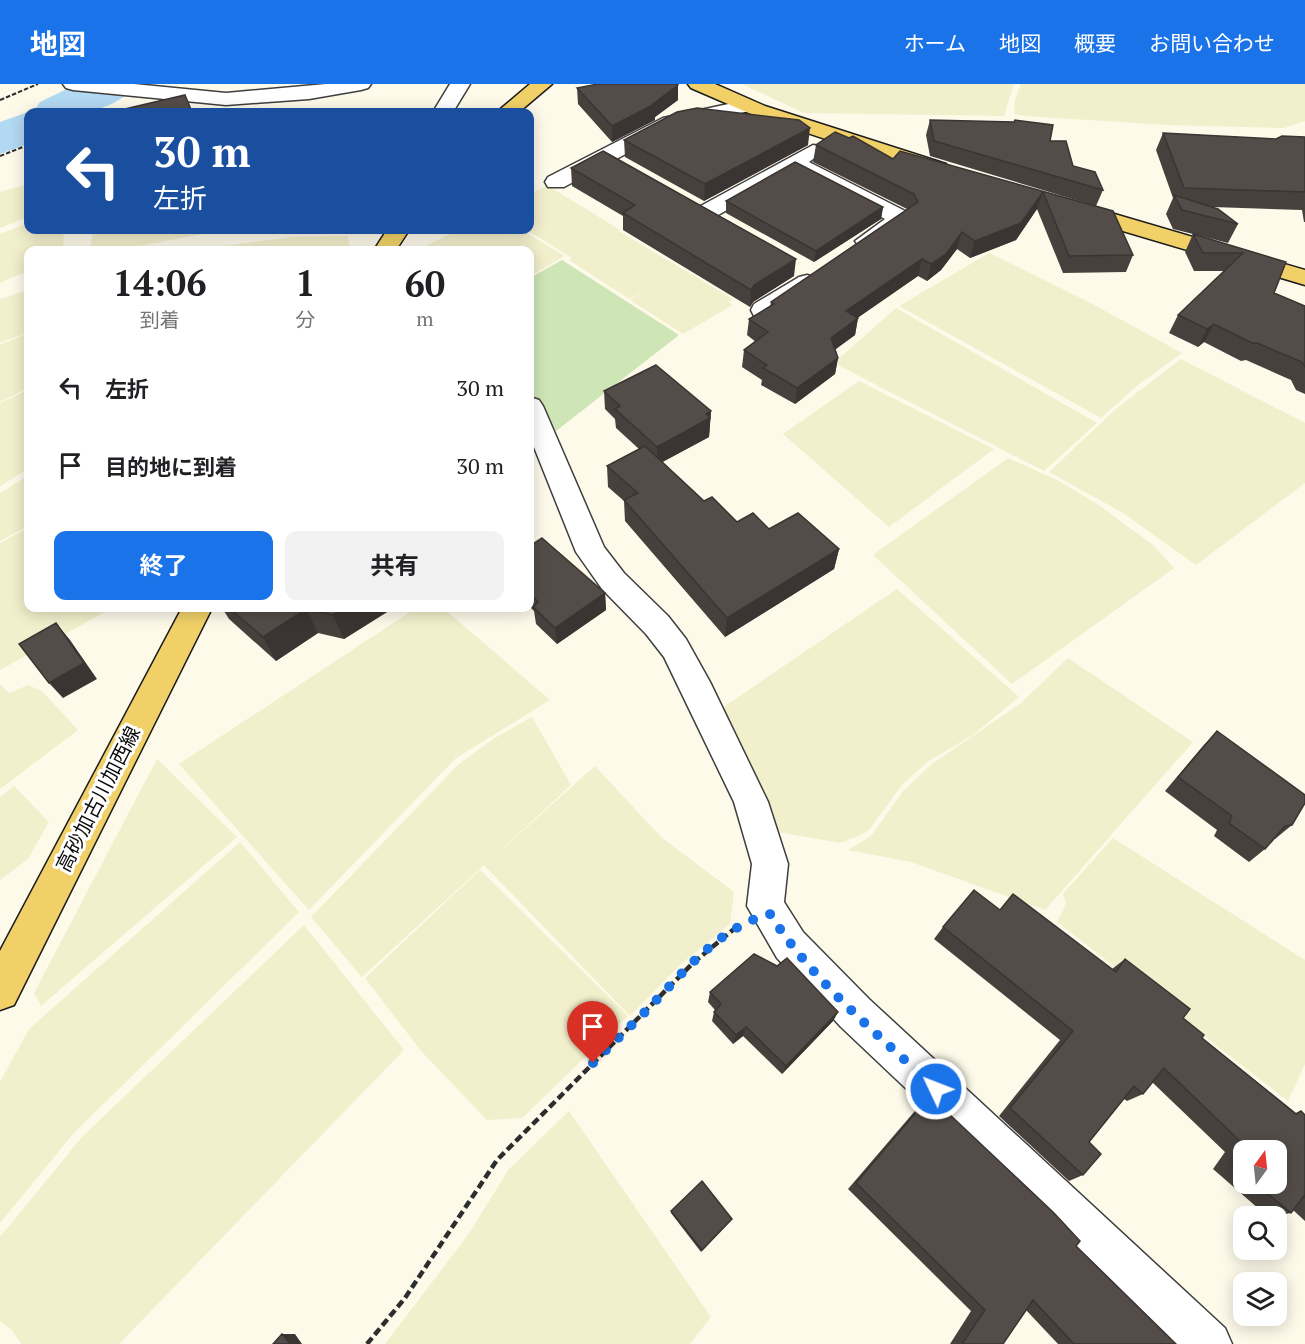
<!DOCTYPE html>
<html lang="ja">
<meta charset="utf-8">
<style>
body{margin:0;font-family:"PT Serif","Noto Sans JP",serif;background:#f2f2f2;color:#202124;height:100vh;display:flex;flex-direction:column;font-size:22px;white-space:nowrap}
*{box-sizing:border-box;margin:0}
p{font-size:20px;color:#757577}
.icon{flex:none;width:33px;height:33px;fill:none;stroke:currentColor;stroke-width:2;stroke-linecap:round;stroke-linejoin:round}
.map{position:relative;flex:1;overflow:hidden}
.side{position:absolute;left:24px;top:162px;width:510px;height:366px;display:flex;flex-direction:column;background:#fff;border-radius:12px;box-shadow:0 3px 15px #0003}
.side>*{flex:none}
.top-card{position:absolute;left:24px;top:24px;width:510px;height:126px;border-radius:12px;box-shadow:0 3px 15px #0003;background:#1a4fa0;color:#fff;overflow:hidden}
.needle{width:39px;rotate:15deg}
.tools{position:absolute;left:1233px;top:1056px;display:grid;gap:12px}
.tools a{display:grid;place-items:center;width:54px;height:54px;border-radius:12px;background:#fff;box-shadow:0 3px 15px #0003;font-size:30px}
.pin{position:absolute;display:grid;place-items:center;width:51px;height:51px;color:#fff;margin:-62px -26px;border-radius:50% 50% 50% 0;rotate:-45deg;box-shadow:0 0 6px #0007}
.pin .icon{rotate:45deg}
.me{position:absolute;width:66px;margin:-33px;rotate:313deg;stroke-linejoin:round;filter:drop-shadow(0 0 4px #0008)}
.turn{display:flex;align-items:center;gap:21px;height:126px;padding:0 30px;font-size:27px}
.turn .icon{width:78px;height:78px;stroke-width:2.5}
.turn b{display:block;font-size:42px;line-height:51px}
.eta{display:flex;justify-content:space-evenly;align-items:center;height:102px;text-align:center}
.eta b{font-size:36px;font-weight:700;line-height:42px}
.primary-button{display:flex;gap:12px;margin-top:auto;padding:12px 30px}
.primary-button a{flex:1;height:69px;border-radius:12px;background:#1a73e8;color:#fff;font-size:24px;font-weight:700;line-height:69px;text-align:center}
.primary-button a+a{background:#f2f2f2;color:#202124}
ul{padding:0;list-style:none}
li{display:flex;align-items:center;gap:18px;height:78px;padding:0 30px}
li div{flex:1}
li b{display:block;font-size:22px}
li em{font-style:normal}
header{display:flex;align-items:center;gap:36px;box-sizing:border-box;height:84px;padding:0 30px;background:#1a73e8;color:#fff}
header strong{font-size:28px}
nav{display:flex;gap:33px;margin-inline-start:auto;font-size:21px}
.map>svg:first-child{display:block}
</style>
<header>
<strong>地図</strong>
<nav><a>ホーム</a><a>地図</a><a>概要</a><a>お問い合わせ</a></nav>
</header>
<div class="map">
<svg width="1305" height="1260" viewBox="0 0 1305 1260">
<rect width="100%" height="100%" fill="#fefaea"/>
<!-- farmland -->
<path fill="#f2efcc" d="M742 0H1014L1004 32 804 29Z
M1021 0H1305V37L1284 44 1167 41 1025 32 1014 30 1015 15Z
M28 100V133L0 144V108Z
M547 101 620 146 600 158 619 147 733 215 728 218 733 221 683 250 630 216 647 205 629 215 569 176 572 174 527 146H530V110Z
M28 139V146H64L63 166H28V187L0 199V150Z
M93 146H207L208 149 119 166H90Z
M457 146H522L565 172 530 192V166H418Z
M348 152 350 166H195L292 153Z
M989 169 1085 216 1182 269 1138 301 1101 334 899 222Z
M28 206V248L0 259V215Z
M896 224 1097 339 1044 387 834 279Z
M28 249V304L0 318V261Z
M1181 275 1305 339V399L1196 481 1123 429 1049 388 1117 324Z
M859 297 994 365 889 443 783 350Z
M28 306V385L0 402V319Z
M1008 374 1059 397 1100 422 1153 461 1174 484 1012 600 873 471Z
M28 392V442L0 457V409Z
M28 444V524H112L0 586V459Z
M897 505 1019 613 973 651 927 678 901 702 870 745 861 751 840 759 778 748 719 626Z
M416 524H443L550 616 456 674 309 826 179 680Z
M1068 574 1193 658 1045 826 911 778 848 766 871 752 903 707 932 680 1021 619Z
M0 600 9 609 28 601 42 607 78 646 0 705Z
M532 633 571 701 488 778 595 682 661 753 734 808 730 840 680 881 630 932 484 781 362 893 311 833 459 680 493 655Z
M157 675 237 753 41 922 34 909Z
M14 702 49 738 28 775 0 796V713Z
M1113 754 1305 876V980L1288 1017 1057 838 1066 820 1063 810Z
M240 758 299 828 73 1050 0 1139V998L29 945Z
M480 786 628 932 522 1034 487 1036 421 967 365 894Z
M304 841 404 966 119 1260H21L12 1246 0 1237V1153L82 1053Z
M569 1027 711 1233 690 1260H385L468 1151 509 1085Z"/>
<!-- green -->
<path fill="#cee5b6" d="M562 176 679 251 556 347 530 313V194Z"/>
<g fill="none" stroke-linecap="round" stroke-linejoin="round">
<!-- river -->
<path fill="#b2d9f2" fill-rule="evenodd" d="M77 0H136C114 31 67 32 33 28L40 18Z
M28 28H31H28V60L0 70V38Z"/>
<defs>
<path id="street" d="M63 0H134L226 9 326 0H371L368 4 361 6 309 15 226 21 73 6 66 4Z
M450 0H470L453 28H433Z
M747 16 754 18 757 22 754 26 676 43 564 103H548L545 98 548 93 663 34Z
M813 61 821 62 824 67 809 78 909 129 912 134 909 139 875 162H859L855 157 885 135 794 87 713 134H697L694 129 697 124Z
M807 191 815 193 819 198 815 203C798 214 775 237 754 232L751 226 754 220 799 193Z
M530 313 539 316 543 322 604 463 624 489 668 532 686 555 710 598 768 718 788 780 784 818 803 848 869 915 1225 1244 1232 1260H1176L841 943 777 874 747 822 752 780 734 718 664 573 646 550 602 505 576 468 530 353Z"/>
<path id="primary" d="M530 0H552L519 28H497Z
M688 0H715L765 22 946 80 949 85 946 90H930L751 30 691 4Z
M1077 119 1305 186V201L1069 131 1066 126 1069 121Z
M387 146H409L396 166H374Z
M182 524H212L14 921 0 926V867Z"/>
</defs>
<!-- street casing -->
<use href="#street" stroke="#3e3e3e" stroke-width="3"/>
<!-- primary casing -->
<use href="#primary" stroke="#1c1c1c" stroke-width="3"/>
<!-- path-far1 -->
<path stroke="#2d2d2d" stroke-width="2" stroke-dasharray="4.5 2" stroke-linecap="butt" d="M0 16 38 0
M0 72 28 61"/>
<!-- path -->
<path stroke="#2d2d2d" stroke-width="4.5" stroke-dasharray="8 4" stroke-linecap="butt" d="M367 1260 405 1214 497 1076 693 879 734 845"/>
<!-- street -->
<use href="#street" fill="#fff" fill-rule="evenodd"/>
<!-- primary -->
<use href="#primary" fill="#f1d167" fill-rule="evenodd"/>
</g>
<!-- wall -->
<path fill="#47413e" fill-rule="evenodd" d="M678 1V16L655 33V36L612 58 578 20 577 4Z
M930 36 1014 38 1015 36 1050 57 1073 82 1103 106 1096 122 930 72 926 51Z
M1163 49 1276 55 1305 53V138H1304L1302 126 1212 123 1238 140 1228 159 1197 151 1286 178 1274 209 1305 222V310L1296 306 1291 296 1246 276 1241 277 1204 258 1198 263 1169 249 1178 231 1224 187H1194L1185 168 1193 150 1173 145 1166 130 1173 114 1156 66Z
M624 56 808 61 704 117 625 73Z
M816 61 893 75 900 67 1113 127 1133 171 1126 188 1063 189 1037 125 1016 156 970 174 957 165 941 186 927 197 918 192 857 234H858L855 251 835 265 838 274 835 290 795 320 761 301 762 296 742 283 744 266 756 258 747 251 749 235 770 223 771 218 907 125 813 78Z
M571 84 794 192 753 218 750 223 623 146V132L572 102Z
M726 117 883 123 881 135 814 178 726 129Z
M604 307 711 327 709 353 662 378 704 417 737 438 769 445 839 465 834 485 725 553 625 437 624 417 608 403 607 382 639 365 616 344 615 335 605 325Z
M530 462 605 509 606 526 557 560 536 540 534 527 530 523Z
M222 524H385L387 528 344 555 318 549 276 577 229 535Z
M1217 647 1292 741 1275 755H1274L1265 765 1249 778 1214 752 1217 746 1165 707 1203 662Z
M1000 826 1112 885 1125 875 1202 954 1296 1029 1301 1027 1305 1031V1137L1293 1126 1291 1129 1274 1132H1267L1213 1085 1225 1068 1152 998 1143 1010 1127 1017 1124 1015 1089 1058 1083 1091 1069 1097 999 1032 1060 956 934 855 943 843ZM1244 1066 1276 1100H1244Z
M710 908 838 928 833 937 782 990 743 952 733 960 712 937 714 928 715 926 708 918Z
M930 1012 1076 1162 1176 1260H1058L1026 1226 1003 1260H950L971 1227 848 1105 920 1021Z
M671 1127 731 1136 701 1168 671 1129Z"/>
<!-- shaded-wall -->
<path fill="#3a3532" d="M678 1V16L655 33V36L612 58V42L653 20Z
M810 44 808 61 704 117 705 100Z
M1043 108 1037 125 1016 156 970 174 975 157Z
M883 123 881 135 814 178 816 167Z
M962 148 957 165 941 186 927 197 931 180Z
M796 175 794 192 753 218 750 223 751 206 754 201Z
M922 175 918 192 843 244 846 227Z
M858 234 855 251 828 271 831 254Z
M1214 240 1204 258 1198 263 1207 245Z
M838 274 835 290 795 320 797 304Z
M711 327 709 353 657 381V363Z
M530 372 532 387 530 388Z
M839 465 834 485 725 553 727 534Z
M605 509 606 526 557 560 555 544Z
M345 524H385L387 528 344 555 333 531Z
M306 525 318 549 276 577 263 553Z
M56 539 70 556 97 595 63 614 49 599Z
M838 928 833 937 782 990 786 982Z
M746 943 743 952 733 960 736 951Z
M282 1250H295L302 1260H290Z"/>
<!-- building -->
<path fill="#534c48" stroke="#3a3532" stroke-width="1.5" d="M598 0H676L678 1 653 20H655L612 42 577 4Z
M185 11 192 28H112Z
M697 24 799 36 810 44 705 100 624 56 677 28Z
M930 36 1014 38 1015 36 1053 41 1050 57H1066L1073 82 1095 88 1103 106 934 57Z
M835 48 849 54 853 52 893 75 900 67 1113 127 1133 171 1069 172 1043 108 1021 139 975 157 962 148 946 170 931 180 922 175 846 227 858 234 831 254 838 274 797 304 763 284 767 281 744 266 768 248 749 235 774 220 771 218 918 118 914 110 816 61Z
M1163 49 1276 55 1282 52 1305 53V108L1184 104Z
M603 67 796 175 754 201 751 206 623 129 635 121 571 84Z
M795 78 883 123 816 167 726 117Z
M1174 111 1218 125 1238 140 1182 126Z
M1193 150 1286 178 1274 209 1305 222V283L1302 278 1257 259H1252L1214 240 1207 245 1178 231 1243 169H1203Z
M656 281 711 327 706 330 710 334 657 363 615 325 620 322 604 307Z
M645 362 704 417 712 413 737 438 753 429 769 445 798 429 839 465 727 534 624 416 638 409 607 382Z
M542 454 605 509 555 544 533 523 538 518 530 509V462Z
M229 524H345L333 531 306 525 263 553Z
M56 539 84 579 49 599 19 560Z
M1217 647 1305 711V719L1292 741 1285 742 1265 765 1229 739 1232 732 1178 693Z
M974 806 1000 826 1013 810 1116 888 1125 875 1190 925 1183 934 1204 951 1202 954 1296 1030 1301 1027 1305 1031V1113L1304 1112 1291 1129 1256 1100H1276V1066H1244V1089L1232 1079 1245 1062 1164 984 1143 1010 1134 1002 1089 1058 1101 1070 1083 1091 1010 1024 1073 947 943 843Z
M754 870 777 882 787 874 838 928 786 982 746 943 736 951 714 928 721 920 710 908Z
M930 1012 1054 1129 1080 1157 1076 1162 1176 1260H1074L1033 1216 1003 1260H962L985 1226 856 1099Z
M702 1097 732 1135 702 1166 671 1127Z
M282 1250 290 1260H273Z"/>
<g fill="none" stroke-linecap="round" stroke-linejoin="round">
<!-- route -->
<path stroke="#1a73e8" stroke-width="10" stroke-dasharray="0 18" d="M593 979C611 961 629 944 647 926 682 890 719 843 770 830 813 898 878 950 936 1005"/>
</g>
<g text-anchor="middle" stroke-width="6" stroke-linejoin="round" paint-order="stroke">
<!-- street labels -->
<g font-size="20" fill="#0b0b0b" stroke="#fff">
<text transform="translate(98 715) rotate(-63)" y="7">高砂加古川加西線</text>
</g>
</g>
</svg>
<div class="tools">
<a><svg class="needle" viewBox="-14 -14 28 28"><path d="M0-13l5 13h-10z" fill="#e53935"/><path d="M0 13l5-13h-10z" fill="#757577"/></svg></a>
<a><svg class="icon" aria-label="search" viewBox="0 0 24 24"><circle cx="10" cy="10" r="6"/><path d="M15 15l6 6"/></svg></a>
<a><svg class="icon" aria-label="layers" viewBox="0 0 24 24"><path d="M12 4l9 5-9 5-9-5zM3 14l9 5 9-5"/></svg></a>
</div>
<div class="pin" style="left:593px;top:979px;background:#d93025"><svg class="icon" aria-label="arrive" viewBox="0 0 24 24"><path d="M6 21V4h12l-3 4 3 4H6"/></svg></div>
<svg class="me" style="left:936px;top:1005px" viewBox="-20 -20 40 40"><circle r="17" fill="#1a73e8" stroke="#fff" stroke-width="3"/><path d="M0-11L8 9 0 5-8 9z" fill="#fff"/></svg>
<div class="top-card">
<div class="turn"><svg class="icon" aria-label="left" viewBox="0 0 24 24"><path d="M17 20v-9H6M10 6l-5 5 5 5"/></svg><div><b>30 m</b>左折</div></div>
</div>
<section class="side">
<div class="eta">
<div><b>14:06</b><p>到着</p></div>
<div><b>1</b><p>分</p></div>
<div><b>60</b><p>m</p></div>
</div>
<ul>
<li><svg class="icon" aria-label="left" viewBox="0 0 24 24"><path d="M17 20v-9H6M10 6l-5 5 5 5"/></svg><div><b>左折</b></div><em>30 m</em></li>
<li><svg class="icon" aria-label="arrive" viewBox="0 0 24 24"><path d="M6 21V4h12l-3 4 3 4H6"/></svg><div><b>目的地に到着</b></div><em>30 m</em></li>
</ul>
<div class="primary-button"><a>終了</a><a>共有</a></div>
</section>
</div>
